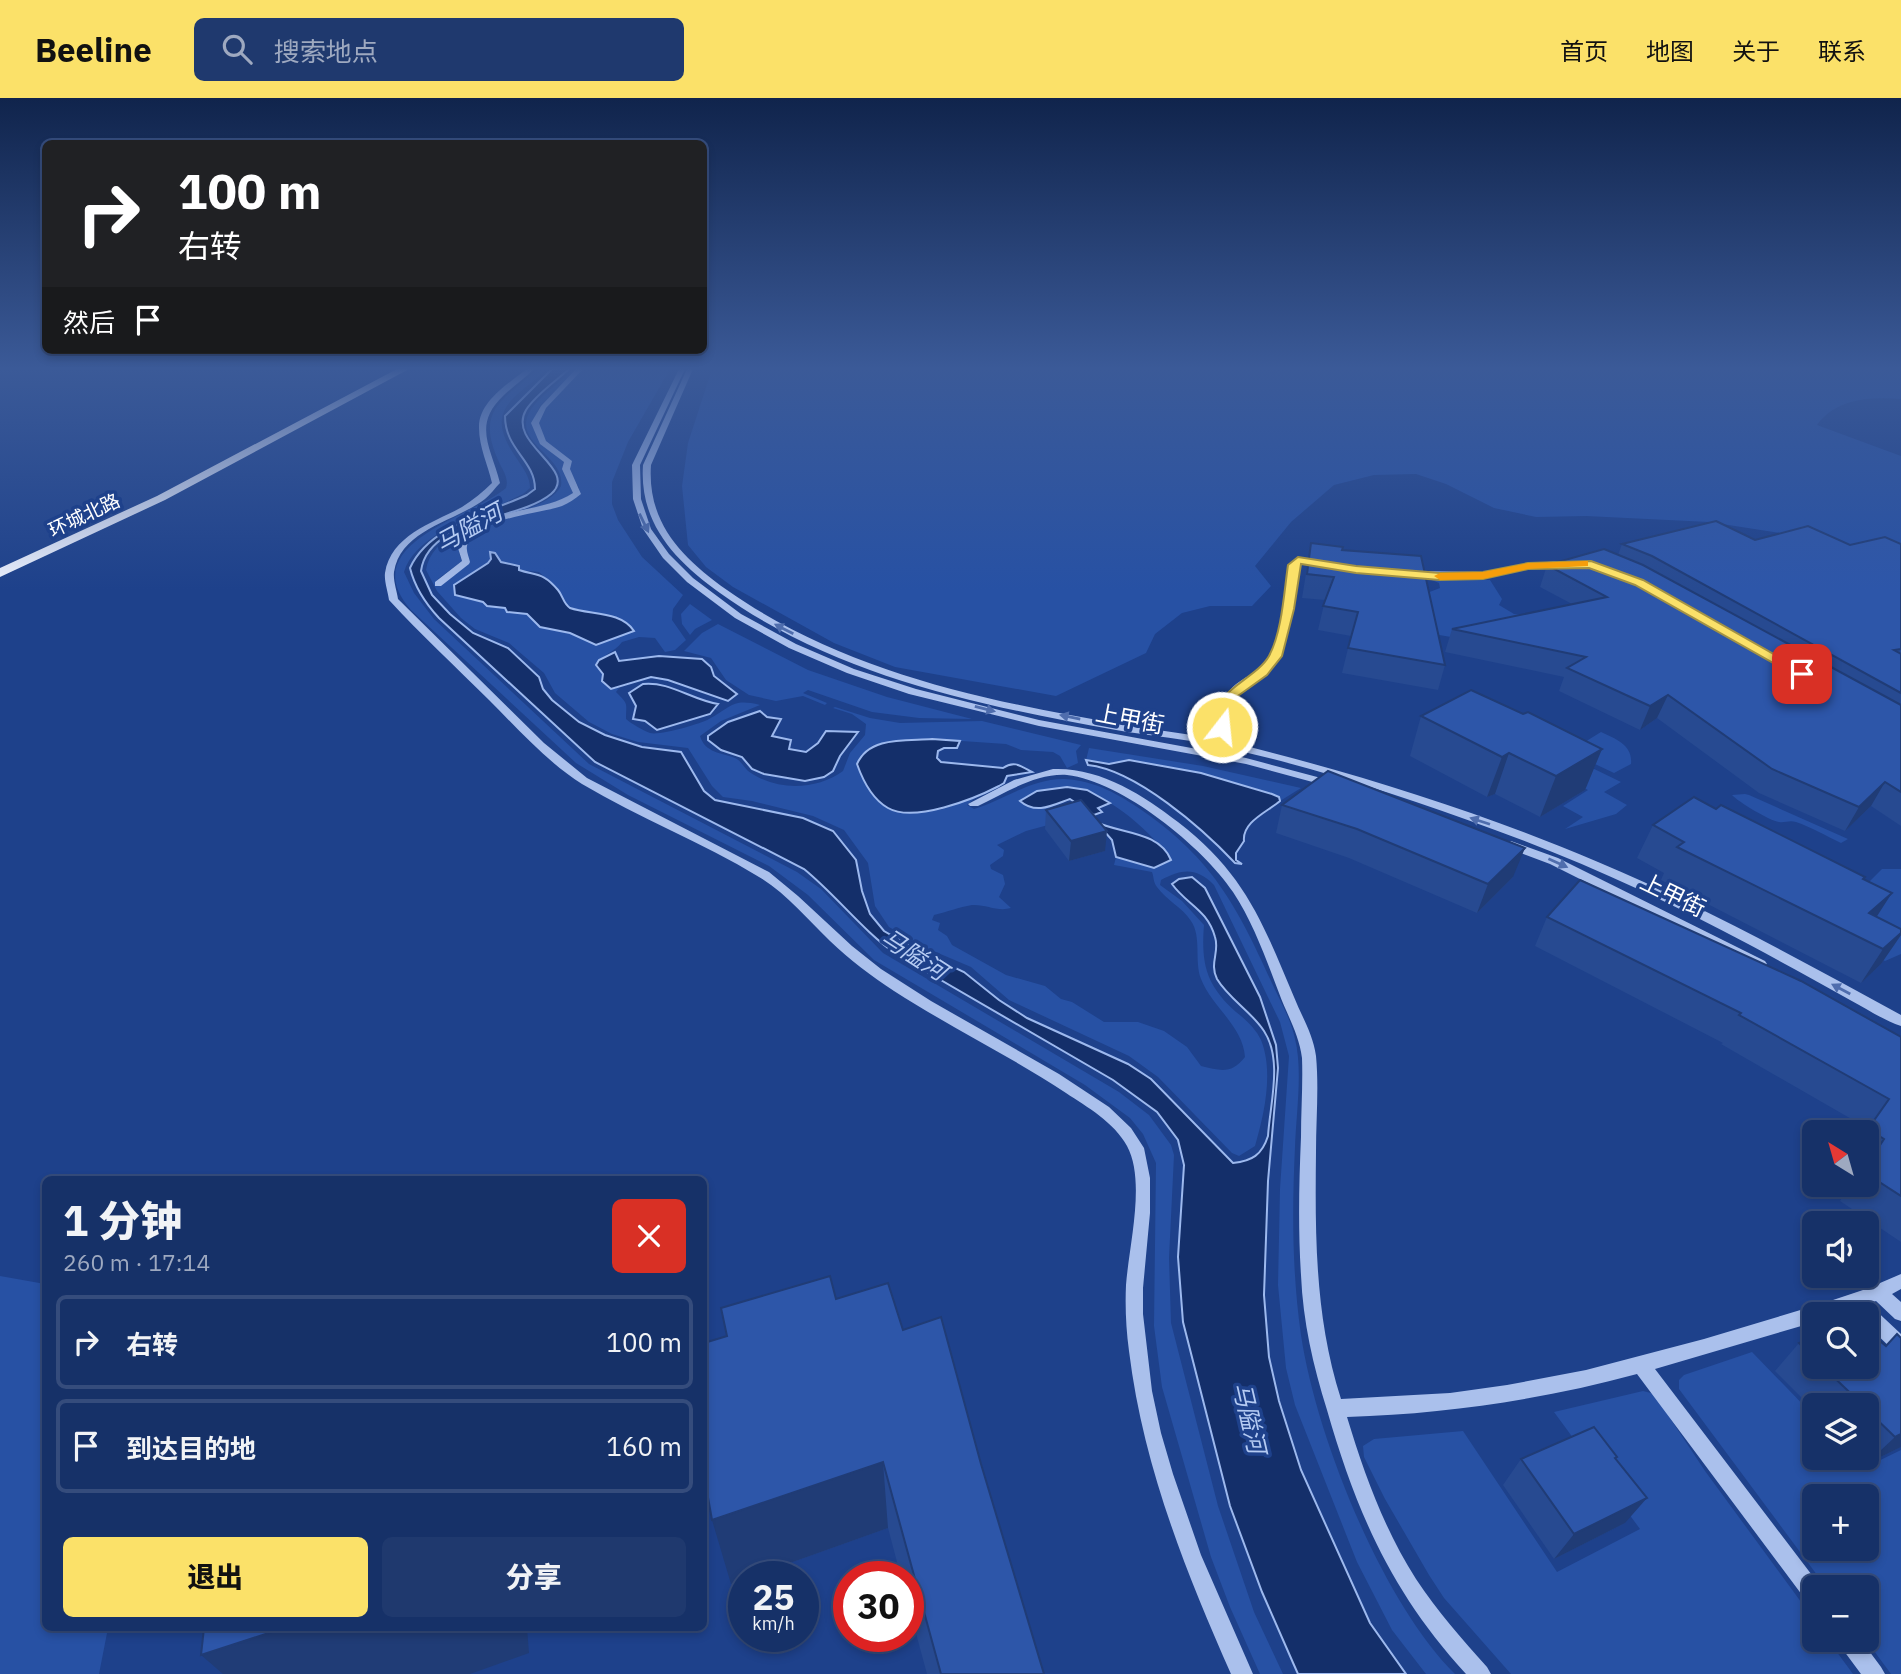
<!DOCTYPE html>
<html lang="zh">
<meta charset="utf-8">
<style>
body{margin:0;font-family:"IBM Plex Sans","Noto Sans SC",sans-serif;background:#1f396e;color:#f1f3f6;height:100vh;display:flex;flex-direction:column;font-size:26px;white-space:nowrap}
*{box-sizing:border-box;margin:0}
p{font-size:23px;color:#9ea9c0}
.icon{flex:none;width:38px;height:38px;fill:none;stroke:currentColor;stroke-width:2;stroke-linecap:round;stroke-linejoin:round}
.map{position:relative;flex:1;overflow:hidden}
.panel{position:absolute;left:42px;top:1078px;width:665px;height:455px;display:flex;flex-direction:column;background:#163168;border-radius:10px;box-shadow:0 4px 10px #0003,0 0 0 2px #354c7c}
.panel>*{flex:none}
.banner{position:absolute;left:42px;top:42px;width:665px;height:214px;border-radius:10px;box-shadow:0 4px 10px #0003,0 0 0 2px #354c7c;background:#202124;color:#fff;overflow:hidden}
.needle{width:46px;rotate:323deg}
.fabs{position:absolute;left:1802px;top:1022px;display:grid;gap:14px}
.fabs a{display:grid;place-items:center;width:77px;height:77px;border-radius:10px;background:#163168;box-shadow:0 4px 10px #0003,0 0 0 2px #354c7c;font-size:35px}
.speed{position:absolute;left:728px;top:1463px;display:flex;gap:14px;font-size:35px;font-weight:700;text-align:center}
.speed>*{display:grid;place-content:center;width:91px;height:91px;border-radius:50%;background:#163168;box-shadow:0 4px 10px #0003,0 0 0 2px #354c7c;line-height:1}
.speed small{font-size:18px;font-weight:400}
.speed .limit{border:10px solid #d22;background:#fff;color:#111}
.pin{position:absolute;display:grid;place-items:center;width:60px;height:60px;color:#fff;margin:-30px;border-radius:14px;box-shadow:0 4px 10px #0006}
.me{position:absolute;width:77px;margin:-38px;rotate:16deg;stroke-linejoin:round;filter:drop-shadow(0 0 5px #0008)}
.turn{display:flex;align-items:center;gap:24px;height:147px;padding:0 21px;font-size:32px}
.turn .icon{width:91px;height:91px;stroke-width:2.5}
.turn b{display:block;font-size:49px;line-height:60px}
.then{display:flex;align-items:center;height:66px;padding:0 21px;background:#0003;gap:14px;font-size:26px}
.round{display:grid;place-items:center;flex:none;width:74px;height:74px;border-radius:10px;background:#1f396e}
.summary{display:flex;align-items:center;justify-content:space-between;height:119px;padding:0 21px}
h1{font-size:42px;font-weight:800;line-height:52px}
.button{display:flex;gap:14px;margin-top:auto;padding:14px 21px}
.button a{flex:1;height:80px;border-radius:10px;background:#fbe169;color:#111;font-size:28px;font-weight:800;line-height:80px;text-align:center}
.button a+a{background:#1f396e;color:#f1f3f6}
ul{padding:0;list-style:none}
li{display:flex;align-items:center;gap:21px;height:94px;margin:0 14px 10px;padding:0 7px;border:4px solid #354c7c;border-radius:10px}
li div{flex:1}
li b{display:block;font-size:26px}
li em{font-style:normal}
header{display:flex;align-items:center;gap:42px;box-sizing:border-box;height:98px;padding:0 35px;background:#fbe169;color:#111}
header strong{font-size:33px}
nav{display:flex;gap:38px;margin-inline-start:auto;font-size:24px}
.search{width:490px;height:63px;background:#1f396e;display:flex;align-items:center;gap:18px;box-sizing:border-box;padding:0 24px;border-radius:10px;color:#9ea9c0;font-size:26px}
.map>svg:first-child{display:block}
</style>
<header>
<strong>Beeline</strong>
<div class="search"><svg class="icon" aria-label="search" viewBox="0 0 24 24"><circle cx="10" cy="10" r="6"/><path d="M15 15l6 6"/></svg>搜索地点</div>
<nav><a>首页</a><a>地图</a><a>关于</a><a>联系</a></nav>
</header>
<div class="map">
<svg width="1901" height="1576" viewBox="0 0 1901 1576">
<rect width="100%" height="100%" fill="#1e418b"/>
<!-- green -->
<path fill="#2751a4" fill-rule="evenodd" d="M538 271H548C511 303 483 312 517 361 523 370 530 379 530 390L523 396 436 437C422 447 409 457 404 474L414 495 434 521 589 666 797 774 821 791 883 855 1119 994 1149 1017 1171 1047 1174 1057 1169 1160 1171 1225 1218 1408 1254 1514 1283 1576H1260L1230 1509 1211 1459 1162 1289 1154 1228 1156 1065 1143 1036 1130 1020 1085 987 874 862 808 797 769 768 628 697 576 665 411 512C353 446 470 420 506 390 509 380 503 373 499 364 475 312 502 303 538 271Z
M574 271H578L540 308 532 326 540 343 564 364 563 371 573 395C553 414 440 417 462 463L438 481 435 487 442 485 468 465C453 412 550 419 578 398L579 390 569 371 570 362 545 343 538 324 545 309 582 271H670L628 344 612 384V406L618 422 642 459 683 497 673 511 672 522 686 542 675 552 665 554 655 540 639 539 622 544C615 554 601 557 596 567L603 576 602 583 611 591 619 590 616 594C629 607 626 604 626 621 632 626 642 632 650 635 659 638 700 626 709 621 732 609 732 600 760 607L721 623 700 638C705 655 722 655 735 660 742 663 744 671 751 675 778 693 817 692 843 673L850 655 865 637 866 626 852 616 833 610 835 609 870 620 900 625 982 623 1081 647 1076 653 1078 665 1067 670 1060 658 1053 654 1021 652 1006 646 932 641 873 647 861 657 857 666 873 698 891 712H940L976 699 967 707 974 711C1004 702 1032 680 1065 681 1096 683 1118 696 1143 713 1212 761 1237 808 1271 883 1279 901 1291 921 1295 941 1303 972 1296 1017 1295 1049 1292 1112 1292 1174 1301 1237 1316 1338 1382 1504 1455 1576H1426L1392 1532 1357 1464 1295 1307 1286 1270 1278 1187 1280 1091 1289 958 1280 924 1214 787C1196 769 1182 771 1161 782L1160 787 1182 803 1204 827C1201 866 1206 887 1236 914 1245 921 1256 931 1261 942 1274 974 1264 1017 1255 1048L1239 1058 1232 1055 1158 979 1129 958 1009 902 971 869 924 849 889 829 875 808 868 765 844 732 813 718 752 703 723 699 712 688 688 650 638 644 612 636 589 624 555 595 544 575 517 552 509 545 475 531 461 520 437 493 426 472C436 415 541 425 561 388 566 358 511 345 530 313 538 299 562 283 574 271ZM491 454 501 464 519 468V472L539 474 559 492 565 507 570 510C591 517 622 513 634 533L596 547 570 535 540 529 527 516 507 514 505 510 487 508 483 504 455 497 454 487 488 465 491 461ZM1067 689C1106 693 1145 729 1170 759L1168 764 1154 770 1116 759 1114 767 1152 774C1154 779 1153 784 1157 789 1166 802 1182 809 1191 823 1202 839 1194 863 1201 881 1212 909 1243 928 1245 959 1232 976 1221 973 1201 968L1187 949 1164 933 1138 924H1104L1072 904 1061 901 1045 888 1006 877 952 847 947 838 938 832 940 825 932 822 934 817C947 814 959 809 972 807 986 806 997 814 1011 810L999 799 1005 786 1003 777 991 771 990 767 1003 758 1004 752 997 747 1026 733 1063 723 1065 713C1050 705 1034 715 1020 703L1037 693Z
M712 271H1901V301C1870 299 1837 300 1817 327L1901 358V445L1884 451H1846L1786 436 1709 424 1586 418 1536 419 1494 410 1446 386 1416 376 1374 377 1334 387 1291 424 1255 468 1271 488 1252 508H1210L1182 515 1155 536 1146 555 1056 598 895 569 834 545 733 489 706 469 688 447 682 388 688 345Z
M1429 481 1490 482 1502 501 1499 507 1514 516 1523 517 1537 554 1324 517 1427 495 1440 490 1439 485Z
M690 506 712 522 695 531 690 537 682 526 681 516Z
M718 526 808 572 887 599 972 621 919 620 872 614 808 592 803 595 827 605 825 607 803 598 776 603 749 597 726 582 711 560 684 553 702 535Z
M1601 634C1616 641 1633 647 1631 666L1614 675 1578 658 1580 647Z
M1089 650 1203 668 1301 690 1280 703 1279 699 1201 675 1129 662 1109 666 1086 662Z
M1516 653 1586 667 1621 684 1604 694 1627 707 1616 716 1565 731 1583 719 1563 708 1588 692Z
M1745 696 1749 697 1848 741 1841 745C1826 738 1811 729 1796 724 1789 722 1785 725 1779 724 1770 723 1737 703 1732 697Z
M1882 771H1901V856L1885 863 1829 832 1853 800Z
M0 1178 45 1186 46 1530H108L99 1576H0Z
M1752 1254 1815 1319V1360H1854L1864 1370 1901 1352V1576H1891L1866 1542 1867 1489H1826L1679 1291V1282L1684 1277ZM1815 1398H1867V1451H1815Z
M1643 1293 1651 1295 1660 1305 1705 1373 1815 1523V1542H1828L1853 1576H1511L1444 1500 1429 1477 1385 1401 1364 1359 1363 1348 1374 1341 1463 1333 1557 1474 1640 1431 1554 1314Z"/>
<!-- water -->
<path fill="#142f6a" stroke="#9db9ee" stroke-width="2" d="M552 271H569C556 283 535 297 526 312 506 346 580 371 551 396 519 423 428 420 421 473L432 497 450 516 473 535 508 550 539 579 543 591 552 602 579 624 605 637 642 649 681 654 704 693 715 702 803 720 833 733 856 762 862 793 870 816 884 833 919 853 964 874 999 902 1027 920 1128 966 1151 981 1233 1065C1252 1063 1262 1057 1268 1038 1270 1006 1283 962 1264 933 1251 913 1229 901 1217 881 1209 865 1220 854 1215 839 1207 811 1187 807 1172 786L1179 781 1192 779 1205 790 1260 899 1276 947 1278 970 1268 1083 1264 1197 1269 1259 1279 1303 1301 1372 1370 1525 1406 1576H1298L1294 1567 1262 1494 1230 1408 1183 1224 1178 1159 1184 1067 1178 1042 1157 1014 1113 982 896 856C862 832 837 798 804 771L595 664 439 520C425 505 415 490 410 470 429 428 488 415 527 397L535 391C535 362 505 352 505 318Z
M490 454 495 455 501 464 519 468V472C537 478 543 474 558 492 563 498 563 505 570 510 591 517 621 513 634 533L596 547 570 535 540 529 527 516 507 514 505 510 487 508 483 504 455 497 454 487 488 465 491 461Z
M615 554 619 563 659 558 702 561 711 569 714 578 737 596 728 603 668 582 651 579 611 591 602 583 603 576 596 567 599 562Z
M643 586C669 583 692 602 718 606L710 616 657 632 645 623 633 621 636 608 629 595Z
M760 613 767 619 781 621 772 638 791 642 789 651 806 654 818 645 826 633 858 634 840 658 833 673 824 679 805 683 764 676 752 671 742 659 721 652 708 642V638L728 624Z
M932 641 960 643 957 650H944L938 653 937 660 941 664 1003 670C1014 662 1021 668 1032 674L1007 678 1004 685 999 688C974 701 914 725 888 710 872 701 863 683 857 666 869 638 906 643 932 641Z
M1086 662 1109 666 1129 662 1201 675 1272 696 1279 699 1280 703C1267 714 1242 724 1244 743L1236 755V762L1242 766 1235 765C1203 731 1136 672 1088 667Z
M1067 689 1087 692 1110 705 1098 710 1102 714 1094 717 1070 701C1053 707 1036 717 1020 703L1037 693Z
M1096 724C1121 736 1159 733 1171 762L1154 770 1116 759 1112 742Z"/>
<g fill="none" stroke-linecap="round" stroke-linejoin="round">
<!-- minor -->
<path fill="#aac0ec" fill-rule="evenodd" d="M527 271H534C525 280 514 288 504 297 472 327 491 349 500 385 495 390 490 397 485 401 455 424 401 431 394 474 393 483 397 493 398 501L544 645 587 680 769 774 798 798 852 848 881 871 931 903 1059 976 1109 1009 1131 1030 1144 1050 1150 1080V1115L1143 1190V1216L1152 1293 1161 1335 1173 1376 1201 1457 1253 1576H1231C1185 1472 1143 1367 1129 1253 1126 1231 1125 1208 1126 1187 1129 1147 1146 1083 1127 1048 1114 1024 1087 1009 1066 995 1010 958 950 929 894 893 871 878 850 862 830 843 807 821 786 795 759 779 702 744 639 720 582 686 547 664 517 630 489 602 456 569 421 537 389 502 388 494 384 483 385 475 391 437 433 425 462 409 473 402 483 394 492 385 488 367 479 349 479 330 478 304 509 285 527 271Z
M576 271H583L546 310 539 325 546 343 572 363 570 371 581 396C575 401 569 405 562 408 540 416 473 420 467 448 466 453 469 459 470 464L469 466 441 488H435V484L462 463 458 450C477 407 538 418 573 395L562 371 564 364 540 346 531 325 541 308Z
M679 271H685L640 367 641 401 651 431 669 456 693 480 741 516 796 546 854 571 916 591 1039 622 1246 660 1321 680 1335 684 1337 686 1331 689 1246 666 1039 628 909 596 847 575 789 550 735 520 687 484 663 460 643 431 633 401 632 367Z
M687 271H693L651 367C647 425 682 460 727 492 842 573 984 603 1121 626 1152 632 1184 635 1215 641 1220 612 1217 597 1245 580 1253 575 1261 571 1267 563 1284 540 1284 495 1289 467L1298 459 1325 464 1326 466 1322 469 1300 465 1297 468C1293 498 1294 535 1277 562 1267 580 1243 583 1233 601 1226 613 1228 629 1226 643 1352 674 1478 713 1598 764 1703 808 1802 863 1901 917V928C1883 922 1867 911 1850 902 1817 883 1783 865 1750 847 1667 803 1583 764 1495 732 1406 699 1314 669 1222 649 1187 641 1151 638 1116 632 978 607 836 578 720 495 675 463 639 425 643 367Z
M1565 463 1569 466 1568 468 1528 471 1483 480 1410 479 1406 476 1410 473 1483 474 1528 465Z
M1053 671C1100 669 1143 697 1178 724 1245 776 1262 823 1294 899 1302 919 1313 936 1316 958 1319 990 1316 1022 1316 1054 1315 1138 1315 1220 1341 1301L1450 1295 1507 1287 1586 1272 1704 1241 1827 1204 1866 1191 1901 1176V1191L1892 1196 1901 1204V1223L1895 1221 1876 1203 1869 1206 1901 1236V1256L1895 1254 1867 1227V1216H1856L1852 1212 1839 1216H1815V1224L1655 1271 1821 1489H1815V1508L1808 1505 1637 1276C1541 1302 1445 1316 1347 1319 1364 1375 1384 1431 1416 1481 1437 1513 1462 1541 1487 1569L1491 1576H1466C1392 1495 1357 1416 1327 1312 1313 1267 1303 1224 1301 1177 1298 1131 1299 1085 1301 1039 1301 1013 1303 986 1302 960 1299 936 1287 917 1279 895 1266 861 1253 824 1233 794 1203 749 1122 683 1067 677 1036 675 1005 695 978 708H970L968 706 1014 682Z
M1511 743 1558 760 1765 863 1767 866 1765 869H1755L1550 766 1507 750 1505 747Z
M1838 1542H1861L1881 1569 1885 1576H1861L1841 1549Z"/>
<!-- major -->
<path fill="#eff3ff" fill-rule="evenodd" d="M397 271H409L165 402 0 479V470L157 398Z"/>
</g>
<!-- wall -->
<path fill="#274a91" d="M1755 442 1850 447 1901 446V728L1871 708 1845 733 1759 695 1657 620 1640 632 1559 593 1564 579 1445 554 1452 531 1572 506 1540 489 1547 467 1618 457 1622 446Z
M1311 445 1342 452 1445 567 1438 592 1342 575 1351 538 1318 532 1325 502 1302 500Z
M1421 618 1602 651 1585 692 1540 719 1495 696 1487 699 1410 658Z
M1282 707 1513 779 1477 815 1349 760 1276 735Z
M1716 711 1865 779 1864 781 1877 819 1901 831V837L1881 866 1861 885 1661 782 1664 775 1637 760 1653 727Z
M1046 712 1105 753 1069 763 1045 731Z
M1547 819 1901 939V1144L1840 1103 1850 1087H1867V1034H1864L1867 1030 1721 946 1723 945 1535 848Z
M836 1201 903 1232 981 1366 1044 1576H927L908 1506V1479H901L888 1430 751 1479H744L731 1486 727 1238Z
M1815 1238V1269H1867L1886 1248 1901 1349 1866 1366 1860 1360H1867V1307H1815V1313L1775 1273 1799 1245Z
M1521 1361H1616L1625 1425 1554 1461 1503 1387Z"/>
<!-- shaded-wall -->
<path fill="#203c76" d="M1668 597 1657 620 1640 632 1650 608Z
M1602 651 1585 692 1540 719 1556 678Z
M1509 655 1495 696 1487 699 1502 659Z
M1885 684 1871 708 1845 733 1859 709Z
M1107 733 1105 753 1069 763 1071 743Z
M1525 750 1513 779 1477 815 1488 786Z
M1892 795 1870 829 1869 815Z
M1901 835V837L1881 866 1861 885 1883 851Z
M1901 1336V1349L1866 1366 1895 1339Z
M883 1364 888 1430 751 1479H744V1481L731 1486 712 1422Z
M1647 1400 1625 1425 1554 1461 1574 1436Z
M284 1530H527L529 1555 470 1576H223L201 1557Z"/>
<!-- building -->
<path fill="#2d56a9" stroke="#203c76" stroke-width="2" d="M1716 423 1755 442 1808 428 1850 447 1885 439 1901 446V551L1894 552 1901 556V595L1652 458 1622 446Z
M1311 445 1343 449 1342 452 1421 458 1445 567 1348 550 1358 514 1323 508 1334 479 1307 476Z
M1604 451 1643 467 1901 607V694L1885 684 1859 709 1772 671 1668 597 1650 608 1567 570 1586 559 1452 531 1607 499 1547 467Z
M1471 592 1523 616 1528 614 1602 651 1556 678 1509 655 1502 659 1421 618Z
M1328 673 1525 750 1488 786 1357 731 1282 707Z
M1694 699 1716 711 1721 707 1865 779 1863 781 1892 795 1869 815 1901 831V835L1883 851 1677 749 1684 744 1653 727Z
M1081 702 1107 733 1071 743 1046 712Z
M1580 782 1801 883 1901 939V1098L1867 1076V1067L1884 1041 1868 1031 1889 1001 1739 917 1741 915 1547 819Z
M830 1178 836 1201 888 1185 903 1232 941 1219 981 1366 1044 1576H941L883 1364 712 1422 704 1377V1245L727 1238 721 1210Z
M1867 1232 1886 1248 1897 1236 1901 1240V1336L1895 1339 1867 1312V1307H1863L1823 1269H1867Z
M1815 1238V1260L1799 1245Z
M1594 1329 1617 1359 1615 1360 1647 1400 1574 1436 1521 1361Z
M204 1530H284L201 1557Z"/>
<!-- one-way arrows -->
<defs><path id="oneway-solid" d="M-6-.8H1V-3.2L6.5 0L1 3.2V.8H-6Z" transform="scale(1.75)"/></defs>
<g fill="#4f6dad">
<use href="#oneway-solid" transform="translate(644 425) rotate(64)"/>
<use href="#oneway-solid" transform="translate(784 531) rotate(-153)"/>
<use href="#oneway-solid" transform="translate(985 611) rotate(14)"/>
<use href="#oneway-solid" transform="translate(1070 619) rotate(-168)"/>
<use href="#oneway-solid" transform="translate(1480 723) rotate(-162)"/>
<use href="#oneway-solid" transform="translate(1558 765) rotate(24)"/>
<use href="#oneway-solid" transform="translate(1841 891) rotate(-152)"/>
</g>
<!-- sky -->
<linearGradient id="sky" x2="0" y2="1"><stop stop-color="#10244c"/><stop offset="0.55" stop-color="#3b5a98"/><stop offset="1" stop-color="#3b5a98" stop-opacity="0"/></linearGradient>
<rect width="1901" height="492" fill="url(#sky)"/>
<!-- route -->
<path fill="#fbe169" stroke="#a39244" stroke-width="2" d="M1298 459 1356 468 1440 475 1483 474 1528 465 1591 463 1643 482 1809 576 1802 580 1798 579 1635 487 1589 470 1528 471 1483 481 1440 482 1356 475 1301 466 1294 511 1282 558 1267 577 1235 600 1226 632H1217C1202 596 1255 583 1269 558 1282 534 1284 494 1288 467Z"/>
<!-- slow -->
<path fill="#f59e0b" d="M1584 463H1588V468L1528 471 1483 481 1440 482 1434 478 1440 475 1483 474 1528 465Z"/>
<g text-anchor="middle" stroke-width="7" stroke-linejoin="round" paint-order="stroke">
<!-- far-street labels -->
<g font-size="19" fill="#fff" stroke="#1e418b">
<text transform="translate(84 417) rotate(-25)" y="7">环城北路</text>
</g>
<!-- street labels -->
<g font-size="23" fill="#fff" stroke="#1e418b">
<text transform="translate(1130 621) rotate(11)" y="8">上甲街</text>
<text transform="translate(1673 797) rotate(26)" y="8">上甲街</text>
</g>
<!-- water labels -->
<g font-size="24" font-style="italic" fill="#b5cbf3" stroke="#1e418b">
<text transform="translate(469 430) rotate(-29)" y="8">马隘河</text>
<text transform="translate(914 857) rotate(33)" y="8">马隘河</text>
<text transform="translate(1249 1320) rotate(77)" y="8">马隘河</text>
</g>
</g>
</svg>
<div class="fabs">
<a><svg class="needle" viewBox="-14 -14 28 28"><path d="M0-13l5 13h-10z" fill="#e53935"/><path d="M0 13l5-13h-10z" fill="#9ea9c0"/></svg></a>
<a><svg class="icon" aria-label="sound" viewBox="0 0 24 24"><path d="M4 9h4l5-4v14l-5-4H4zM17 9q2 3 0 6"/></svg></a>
<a><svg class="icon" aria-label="search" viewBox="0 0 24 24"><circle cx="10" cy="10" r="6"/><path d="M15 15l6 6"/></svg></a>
<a><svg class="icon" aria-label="layers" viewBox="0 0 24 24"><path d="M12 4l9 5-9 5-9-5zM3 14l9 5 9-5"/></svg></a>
<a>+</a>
<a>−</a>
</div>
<div class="speed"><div>25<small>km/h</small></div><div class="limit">30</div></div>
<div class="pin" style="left:1802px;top:576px;background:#d93025"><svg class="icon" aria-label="arrive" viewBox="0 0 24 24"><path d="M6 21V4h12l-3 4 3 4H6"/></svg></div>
<svg class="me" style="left:1222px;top:629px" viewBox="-20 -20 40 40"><circle r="17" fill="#fbe169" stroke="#fff" stroke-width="3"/><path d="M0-11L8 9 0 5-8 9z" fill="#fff"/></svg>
<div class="banner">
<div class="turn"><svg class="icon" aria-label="right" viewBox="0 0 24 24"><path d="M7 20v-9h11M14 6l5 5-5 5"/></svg><div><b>100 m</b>右转</div></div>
<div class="then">然后<svg class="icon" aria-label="arrive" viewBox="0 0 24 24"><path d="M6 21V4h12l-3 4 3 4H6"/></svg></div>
</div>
<section class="panel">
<div class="summary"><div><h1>1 分钟</h1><p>260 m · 17:14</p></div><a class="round" style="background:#d93025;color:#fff"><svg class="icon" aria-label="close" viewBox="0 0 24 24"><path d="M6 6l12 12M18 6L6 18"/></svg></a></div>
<ul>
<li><svg class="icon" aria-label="right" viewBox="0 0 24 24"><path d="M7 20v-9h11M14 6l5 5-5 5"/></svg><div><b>右转</b></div><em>100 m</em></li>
<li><svg class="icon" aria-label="arrive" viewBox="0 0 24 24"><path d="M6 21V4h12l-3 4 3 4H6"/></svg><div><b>到达目的地</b></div><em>160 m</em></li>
</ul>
<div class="button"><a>退出</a><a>分享</a></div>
</section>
</div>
